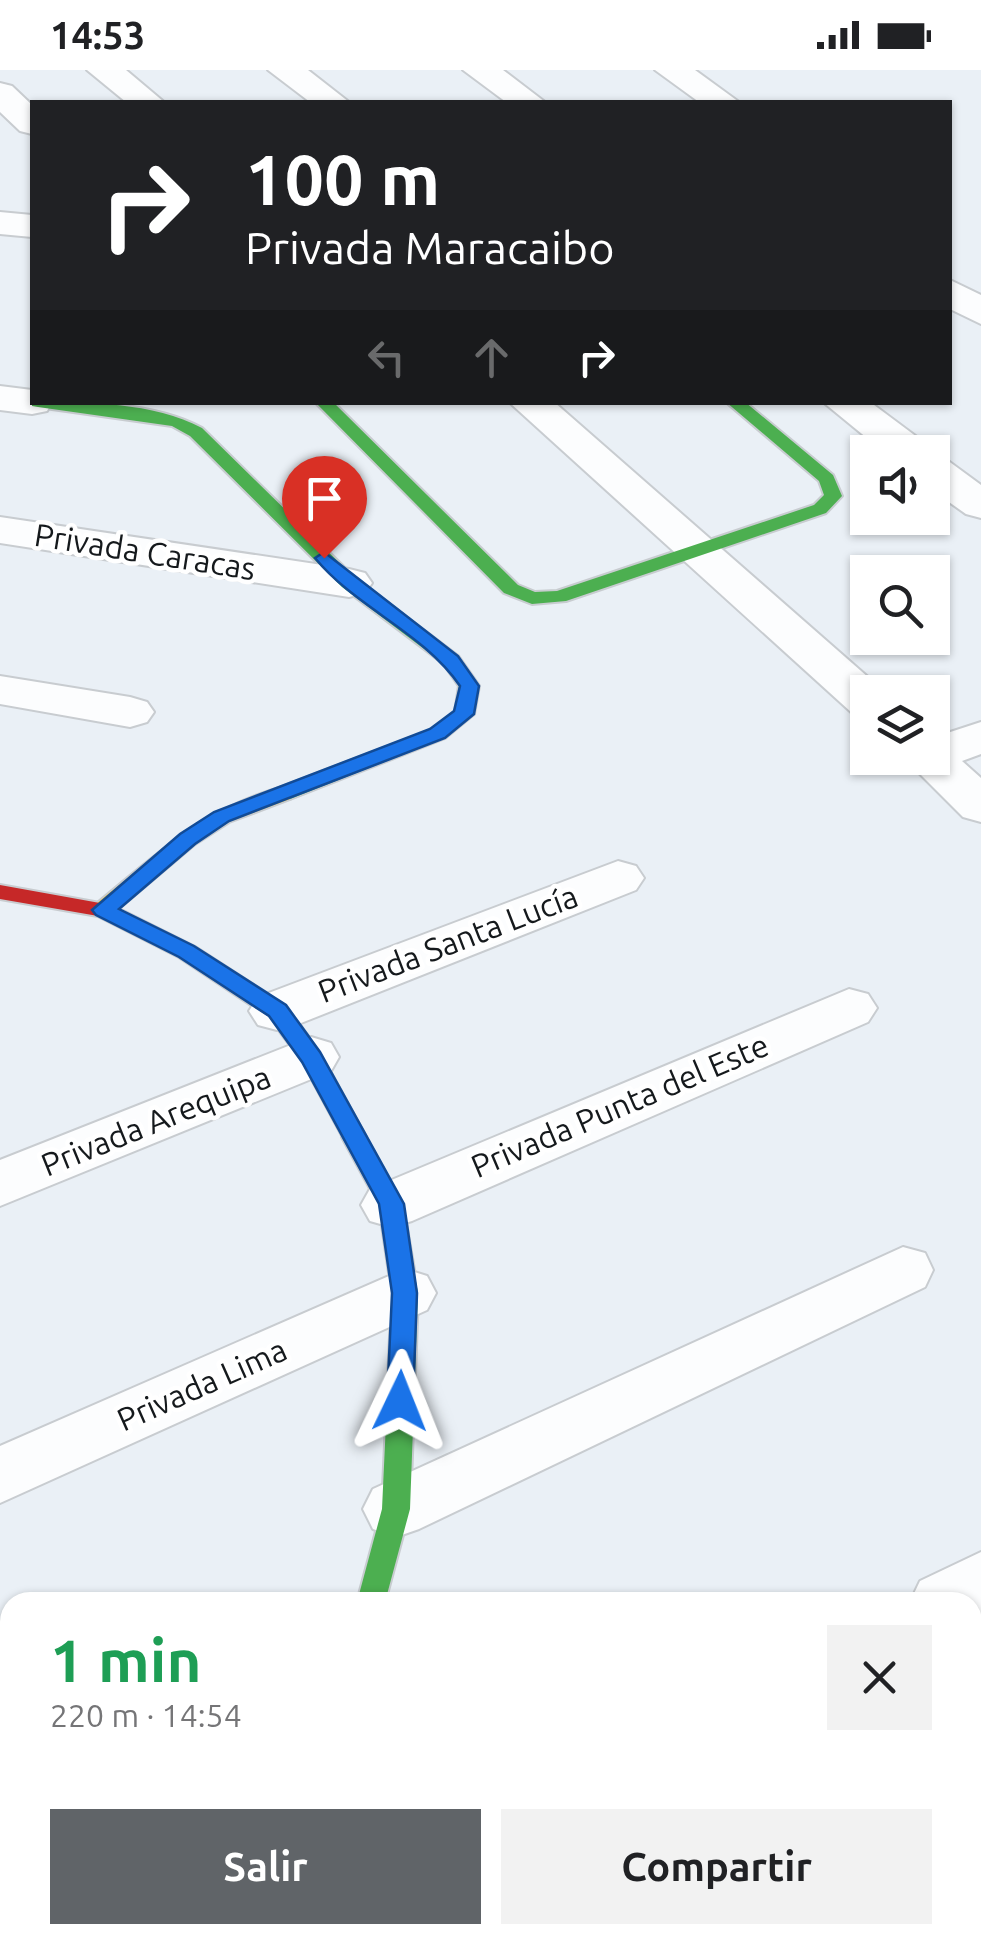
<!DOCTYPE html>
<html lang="es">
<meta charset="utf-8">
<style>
body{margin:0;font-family:Ubuntu,sans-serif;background:#f2f2f2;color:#202124;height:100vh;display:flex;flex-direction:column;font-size:38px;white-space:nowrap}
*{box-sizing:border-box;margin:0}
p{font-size:32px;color:#757577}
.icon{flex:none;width:55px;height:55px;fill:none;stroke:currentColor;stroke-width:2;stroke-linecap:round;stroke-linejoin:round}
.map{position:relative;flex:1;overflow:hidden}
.details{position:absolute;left:0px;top:1522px;width:982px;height:352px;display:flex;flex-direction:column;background:#fff;border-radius:30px 30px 0 0;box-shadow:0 2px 8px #0004}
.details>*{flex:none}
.hud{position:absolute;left:30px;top:30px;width:922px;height:305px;border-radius:0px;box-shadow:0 2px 8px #0004;background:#202124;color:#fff;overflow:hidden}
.controls{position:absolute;left:850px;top:365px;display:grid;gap:20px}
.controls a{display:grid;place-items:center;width:100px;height:100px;border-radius:0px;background:#fff;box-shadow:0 2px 8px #0004;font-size:50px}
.pin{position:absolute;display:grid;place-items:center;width:85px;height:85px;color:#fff;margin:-102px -42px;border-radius:50% 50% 50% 0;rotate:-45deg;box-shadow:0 0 10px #0007}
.pin .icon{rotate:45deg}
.me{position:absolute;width:110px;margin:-55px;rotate:2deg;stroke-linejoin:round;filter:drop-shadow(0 0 8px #0008)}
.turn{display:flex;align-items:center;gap:35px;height:210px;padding:0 50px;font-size:45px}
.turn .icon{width:130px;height:130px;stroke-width:2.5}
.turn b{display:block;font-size:70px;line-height:85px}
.lanes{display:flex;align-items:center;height:95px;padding:0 50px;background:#0003;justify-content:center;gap:50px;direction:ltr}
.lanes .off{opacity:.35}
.round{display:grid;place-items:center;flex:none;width:105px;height:105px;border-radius:0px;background:#f2f2f2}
.summary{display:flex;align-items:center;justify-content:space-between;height:170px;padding:0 50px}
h1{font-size:60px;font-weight:600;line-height:75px;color:#1e9e55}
.button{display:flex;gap:20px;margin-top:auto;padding:20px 50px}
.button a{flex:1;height:115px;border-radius:0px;background:#606468;color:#fff;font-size:40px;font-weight:600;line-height:115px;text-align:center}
.button a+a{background:#f2f2f2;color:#202124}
.status{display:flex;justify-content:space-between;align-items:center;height:70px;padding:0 50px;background:#fff;direction:ltr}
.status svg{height:28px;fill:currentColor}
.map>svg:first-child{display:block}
</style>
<div class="status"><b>14:53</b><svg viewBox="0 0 49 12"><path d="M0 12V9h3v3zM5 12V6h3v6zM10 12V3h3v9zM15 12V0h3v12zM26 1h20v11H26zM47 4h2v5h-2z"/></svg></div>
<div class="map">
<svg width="981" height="1874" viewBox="0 0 981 1874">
<rect width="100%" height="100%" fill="#eaf0f6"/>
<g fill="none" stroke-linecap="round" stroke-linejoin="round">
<defs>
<path id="street" d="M87 0H126L164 32H126Z
M268 0H308L349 32H310Z
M463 0H503L545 32H506Z
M655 0H695L739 32H699Z
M0 13 12 16 32 35V64L20 61 0 42Z
M0 142 32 145V167L0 164Z
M950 210 981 225V254L950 239Z
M0 316 32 320V332H52L47 341 32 344 0 340Z
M509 332H554L885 622H868V646L851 642Z
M823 332H870L925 373 931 382H884Z
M932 386 947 390 981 415V448L966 444 932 420Z
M0 447 349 499 365 503 372 513 365 523 349 527 0 473Z
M0 606 130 627 147 632 154 642 147 652 130 657 0 634Z
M981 652V684L962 691 981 708V752L963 747 904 688H932V668Z
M618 791 636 796 644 808 636 820 296 955 277 960 258 955 249 941 258 927Z
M849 919 868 924 877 938 868 952 412 1151 391 1157 370 1151 361 1135 370 1119Z
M311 967 331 973 339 987 331 1001 0 1136V1090Z
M903 1177 925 1183 933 1200 925 1217 419 1459 396 1467 373 1459 363 1439 373 1419Z
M405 1199 427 1206 436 1223 427 1240 0 1433V1376Z
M981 1482V1546L972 1550V1532H910L920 1511Z
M10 1715V1784L0 1788V1719Z
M242 1865H318L315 1874H239Z
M323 1865H411L407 1874H319Z"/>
<path id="fast" d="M32 328V332C86 332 154 332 202 358L356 509 458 586 479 616 474 644 445 668 290 729H276L273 724 276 719 431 660 455 642 459 616 444 594 342 517 190 366 172 356 38 337 32 336Z
M315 332H333L518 515 535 522 557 521 814 435 824 425 819 411 726 332H745L833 405 842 426 826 443 566 531 532 534 504 523Z
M354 1058 362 1061 403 1135 418 1223 410 1439 385 1532H357L382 1439 392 1223 379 1135 342 1067 346 1061Z"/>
<path id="slow" d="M283 717 290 719 293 724 290 729 229 752 195 774 111 845H95L92 840 95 835C156 785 205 738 283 717Z"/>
<path id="jam" d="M0 815 111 835 195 877 285 935 319 981 366 1067 362 1073H346L302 991 269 947 179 887 98 846 0 829Z"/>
</defs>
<!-- street casing -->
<use href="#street" stroke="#c8ccd0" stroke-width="4"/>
<!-- fast casing -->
<use href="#fast" stroke="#c8ccd0" stroke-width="4"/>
<!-- slow casing -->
<use href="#slow" stroke="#c8ccd0" stroke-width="4"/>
<!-- jam casing -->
<use href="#jam" stroke="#c8ccd0" stroke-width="4"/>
<!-- street -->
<use href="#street" fill="#fcfdfe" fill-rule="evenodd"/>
<!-- fast -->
<use href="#fast" fill="#4caf50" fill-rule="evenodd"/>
<!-- slow -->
<use href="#slow" fill="#ffc107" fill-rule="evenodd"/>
<!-- jam -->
<use href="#jam" fill="#c62828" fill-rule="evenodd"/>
</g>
<!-- route -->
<path fill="#1a73e8" stroke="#114b97" stroke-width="2.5" d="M324 482 458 586 479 616 474 644 445 668 229 751 195 774 119 839 194 876 286 935 320 982 404 1134 417 1223 413 1331 410 1339 400 1342 391 1339 387 1331 392 1223 379 1134 302 992 269 946 179 887 96 845 92 840 180 764 214 742 430 659 454 641 460 616C423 562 356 538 315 488Z"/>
<g text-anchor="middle" stroke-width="9" stroke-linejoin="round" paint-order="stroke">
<!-- street labels -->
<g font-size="32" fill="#15191c" stroke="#fff">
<text transform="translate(145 482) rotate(9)" y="11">Privada Caracas</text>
<text transform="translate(448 874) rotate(-21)" y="11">Privada Santa Lucía</text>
<text transform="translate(620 1036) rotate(-23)" y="11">Privada Punta del Este</text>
<text transform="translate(156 1051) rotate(-22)" y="11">Privada Arequipa</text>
<text transform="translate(202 1315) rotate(-24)" y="11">Privada Lima</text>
</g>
</g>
</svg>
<div class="controls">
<a><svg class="icon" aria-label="sound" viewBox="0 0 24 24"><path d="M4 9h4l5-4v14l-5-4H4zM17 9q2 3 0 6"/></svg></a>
<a><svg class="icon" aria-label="search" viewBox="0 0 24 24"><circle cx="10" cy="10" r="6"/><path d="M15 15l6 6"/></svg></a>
<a><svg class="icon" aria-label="layers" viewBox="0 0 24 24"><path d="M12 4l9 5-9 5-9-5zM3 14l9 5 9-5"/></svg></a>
</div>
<div class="pin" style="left:324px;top:488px;background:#d93025"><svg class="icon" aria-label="arrive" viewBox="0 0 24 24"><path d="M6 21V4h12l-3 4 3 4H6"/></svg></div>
<svg class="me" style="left:400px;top:1331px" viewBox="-20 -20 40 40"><path d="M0-17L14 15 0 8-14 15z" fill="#1a73e8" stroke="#fff" stroke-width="4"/></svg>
<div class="hud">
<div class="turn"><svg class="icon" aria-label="right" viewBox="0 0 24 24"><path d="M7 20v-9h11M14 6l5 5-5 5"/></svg><div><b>100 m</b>Privada Maracaibo</div></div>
<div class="lanes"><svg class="icon off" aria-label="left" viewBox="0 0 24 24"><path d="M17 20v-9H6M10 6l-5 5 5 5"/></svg><svg class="icon off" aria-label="ahead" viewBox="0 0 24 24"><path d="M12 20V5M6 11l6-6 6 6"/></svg><svg class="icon" aria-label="right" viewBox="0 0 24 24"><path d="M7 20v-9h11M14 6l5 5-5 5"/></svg></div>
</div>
<section class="details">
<div class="summary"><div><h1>1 min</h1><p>220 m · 14:54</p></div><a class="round"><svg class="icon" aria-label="close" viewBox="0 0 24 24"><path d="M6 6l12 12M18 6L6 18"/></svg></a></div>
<div class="button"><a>Salir</a><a>Compartir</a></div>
</section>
</div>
